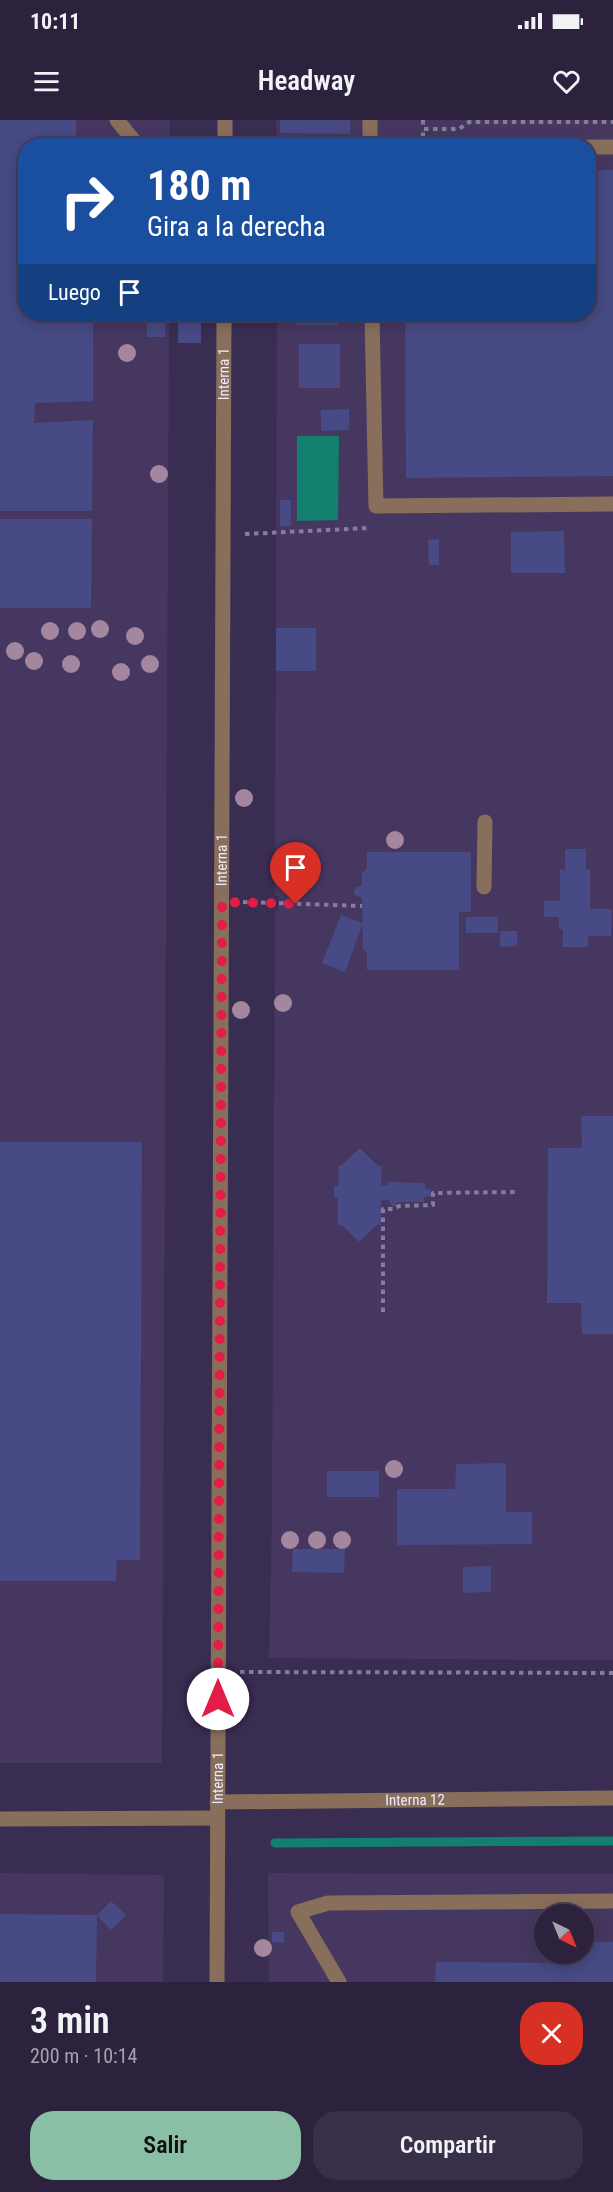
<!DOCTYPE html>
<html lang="es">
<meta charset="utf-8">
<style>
body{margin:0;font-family:"Roboto Condensed",sans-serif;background:#382f49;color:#f1f3f6;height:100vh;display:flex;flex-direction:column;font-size:22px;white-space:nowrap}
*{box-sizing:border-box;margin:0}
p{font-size:20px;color:#a6a4b0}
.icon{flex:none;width:33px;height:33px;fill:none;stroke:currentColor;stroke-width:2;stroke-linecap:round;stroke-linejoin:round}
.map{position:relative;height:1862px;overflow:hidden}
.drawer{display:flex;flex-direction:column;background:#2c223e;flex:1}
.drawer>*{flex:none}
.guide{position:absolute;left:18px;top:18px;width:578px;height:183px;border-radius:24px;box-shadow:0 3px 15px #0003,0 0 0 2px #483f58;background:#1a4fa0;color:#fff;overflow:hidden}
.needle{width:39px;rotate:137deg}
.fabs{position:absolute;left:534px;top:1784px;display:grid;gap:12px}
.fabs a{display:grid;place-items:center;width:60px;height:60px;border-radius:50%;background:#2c223e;box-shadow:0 3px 15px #0003,0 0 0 2px #483f58;font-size:30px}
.pin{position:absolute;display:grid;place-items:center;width:51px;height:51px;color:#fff;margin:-62px -26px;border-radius:50% 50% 50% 0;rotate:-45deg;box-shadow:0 0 6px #0007}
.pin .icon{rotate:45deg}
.me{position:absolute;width:66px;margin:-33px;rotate:0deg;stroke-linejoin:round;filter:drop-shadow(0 0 4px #0008)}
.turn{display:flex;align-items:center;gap:21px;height:126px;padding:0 30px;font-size:27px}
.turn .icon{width:78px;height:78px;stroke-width:2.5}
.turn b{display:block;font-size:42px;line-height:51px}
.then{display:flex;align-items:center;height:57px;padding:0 30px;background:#0003;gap:12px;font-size:22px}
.round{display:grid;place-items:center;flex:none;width:63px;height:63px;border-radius:24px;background:#382f49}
.head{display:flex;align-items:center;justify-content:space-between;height:102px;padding:0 30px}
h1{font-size:36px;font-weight:600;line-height:45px}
.cta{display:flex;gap:12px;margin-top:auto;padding:12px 30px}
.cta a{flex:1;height:69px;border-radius:24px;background:#8abfa5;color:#111;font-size:24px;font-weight:600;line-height:69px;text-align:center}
.cta a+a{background:#382f49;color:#f1f3f6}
.status{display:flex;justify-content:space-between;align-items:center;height:42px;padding:0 30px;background:#2c223e;direction:ltr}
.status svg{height:16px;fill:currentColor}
header{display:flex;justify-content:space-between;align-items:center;height:78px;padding:0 30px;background:#2c223e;font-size:27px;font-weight:600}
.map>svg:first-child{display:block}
</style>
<div class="status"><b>10:11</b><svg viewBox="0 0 49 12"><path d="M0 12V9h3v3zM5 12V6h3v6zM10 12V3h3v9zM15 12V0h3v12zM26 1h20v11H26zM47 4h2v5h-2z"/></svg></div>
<header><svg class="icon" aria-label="menu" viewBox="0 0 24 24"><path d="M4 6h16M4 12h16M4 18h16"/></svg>Headway<svg class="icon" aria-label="heart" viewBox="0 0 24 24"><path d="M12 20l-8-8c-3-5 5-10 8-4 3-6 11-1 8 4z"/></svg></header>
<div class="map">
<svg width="613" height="1862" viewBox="0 0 613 1862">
<rect width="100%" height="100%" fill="#3a2d52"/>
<!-- built -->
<path fill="#463761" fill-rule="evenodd" d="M0 0H170V25L26 26V194H169L162 1643H0Z
M276 0H613V1540L269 1538 272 1395 275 791H278L279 776 275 775V749L277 194H588V26L277 25Z
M0 1753 164 1755 163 1862H0Z
M268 1753 613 1754V1862H269ZM544 1794H584V1833H544Z"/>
<!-- water -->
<path fill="#137f6f" d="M297 316H339L338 400 297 401Z"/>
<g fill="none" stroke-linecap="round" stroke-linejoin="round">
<!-- stream -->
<path stroke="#137f6f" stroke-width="9" d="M275 1723 613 1721"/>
</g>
<!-- building -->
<path fill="#474a84" d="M0 0H76V26H26V194L93 195V281L35 283 34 303 93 300 92 391H0Z
M280 0H350V14L280 13Z
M588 50H613V356L406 358 405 194H588Z
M178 194H201V223H178Z
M297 194H338V205H297Z
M147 195H165V217H147Z
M299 224H340V268H299Z
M349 289V310L321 311V290Z
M280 380H291V406H280Z
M0 399H92L91 488H0Z
M564 411 565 453H511V412Z
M439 419V445H429L428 420Z
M276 508H316V551H276Z
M565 729H586V749H590V789H612L611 816H588V827H563V809H559V797H544V781H560V749L565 750Z
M367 732H471V792H459V850H367V833L363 829 362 778 354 774 355 768 362 765V753L367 748Z
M341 795 363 803 345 852 322 843Z
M466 797H498V813H466Z
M500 811H517V826L500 827Z
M581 996H613V1214H582L581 1183H547L548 1028H582Z
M0 1022H142L140 1440H117L116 1461H0Z
M360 1028 378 1046H382L381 1065H388V1062L425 1063V1069H431V1076L424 1077V1082H398L393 1087 388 1080H381V1105H377L359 1122 342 1105H338V1078L334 1077V1066H338L339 1045H342Z
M506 1343V1392H532V1424L397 1425V1369H455L456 1344Z
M327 1351H379V1377H327Z
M293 1429H345L344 1453 292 1452Z
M491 1446V1472L463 1473V1447Z
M111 1781 126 1795 111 1810 97 1795Z
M0 1794 97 1795 96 1862H0Z
M272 1812H284V1823L272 1822Z
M584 1822H613V1862H435L436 1842 566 1843V1833H584Z"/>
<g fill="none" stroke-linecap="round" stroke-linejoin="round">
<!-- path -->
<path stroke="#877d9a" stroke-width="4" stroke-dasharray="4.5 4.5" stroke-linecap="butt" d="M423 0V9
M423 26V9H459L469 2H613
M245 414 369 408
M243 782 362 786
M383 1192V1089H394L399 1086 433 1085V1073L518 1072
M240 1552 613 1553"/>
<!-- service -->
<path stroke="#886f5c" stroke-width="15" d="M117 0 138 26
M370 0V26
M588 27H613
M372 194 376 386 613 384
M484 767 485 702
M339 1862 298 1792 328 1783 613 1781"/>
<!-- minor -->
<g stroke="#886f5c" stroke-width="15">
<path d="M225 26V0"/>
<path id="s1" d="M217 1682 613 1678"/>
<path d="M0 1699 217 1698"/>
<path id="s2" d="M217 1862 224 194"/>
</g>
</g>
<!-- trees -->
<g fill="#a4879e">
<circle cx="127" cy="233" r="9"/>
<circle cx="159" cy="354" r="9"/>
<circle cx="100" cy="509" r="9"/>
<circle cx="50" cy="511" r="9"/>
<circle cx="77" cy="511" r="9"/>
<circle cx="135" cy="516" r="9"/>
<circle cx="15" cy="531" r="9"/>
<circle cx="34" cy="541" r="9"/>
<circle cx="71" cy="544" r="9"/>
<circle cx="150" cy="544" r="9"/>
<circle cx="121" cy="552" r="9"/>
<circle cx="244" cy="678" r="9"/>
<circle cx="395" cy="720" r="9"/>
<circle cx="283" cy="883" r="9"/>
<circle cx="241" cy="890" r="9"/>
<circle cx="394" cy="1349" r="9"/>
<circle cx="290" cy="1420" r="9"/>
<circle cx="317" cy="1420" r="9"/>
<circle cx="342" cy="1420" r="9"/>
<circle cx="263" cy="1828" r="9"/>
</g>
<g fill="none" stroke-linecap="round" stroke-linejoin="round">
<!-- route -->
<path stroke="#e11d48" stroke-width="10" stroke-dasharray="0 18" d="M218 1579 222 782 296 784"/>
</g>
<g text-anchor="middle" stroke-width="6" stroke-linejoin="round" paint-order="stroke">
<!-- street labels -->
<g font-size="15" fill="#f1ebfe" stroke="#302347">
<text dy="5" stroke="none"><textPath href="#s2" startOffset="1608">Interna 1</textPath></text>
<text dy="5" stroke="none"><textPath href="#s2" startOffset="1122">Interna 1</textPath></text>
<text dy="5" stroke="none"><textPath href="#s2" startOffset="204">Interna 1</textPath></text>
<text dy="5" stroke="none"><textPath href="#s1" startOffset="198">Interna 12</textPath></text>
</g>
</g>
</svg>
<div class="fabs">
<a><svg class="needle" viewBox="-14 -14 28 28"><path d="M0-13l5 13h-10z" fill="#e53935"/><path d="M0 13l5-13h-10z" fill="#a6a4b0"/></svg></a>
</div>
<div class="pin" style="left:296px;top:784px;background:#d93025"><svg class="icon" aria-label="arrive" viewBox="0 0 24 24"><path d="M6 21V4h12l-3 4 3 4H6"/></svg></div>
<svg class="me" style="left:218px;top:1579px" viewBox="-20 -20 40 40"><circle r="19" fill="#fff"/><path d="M0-13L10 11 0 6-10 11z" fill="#e11d48"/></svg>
<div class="guide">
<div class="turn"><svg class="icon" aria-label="right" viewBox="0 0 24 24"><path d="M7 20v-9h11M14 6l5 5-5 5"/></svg><div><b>180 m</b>Gira a la derecha</div></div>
<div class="then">Luego<svg class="icon" aria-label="arrive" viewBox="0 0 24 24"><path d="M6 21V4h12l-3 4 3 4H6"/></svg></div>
</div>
</div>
<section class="drawer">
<div class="head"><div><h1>3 min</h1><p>200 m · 10:14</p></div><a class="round" style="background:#d93025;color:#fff"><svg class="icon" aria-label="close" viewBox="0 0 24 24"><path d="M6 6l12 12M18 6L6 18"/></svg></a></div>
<div class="cta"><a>Salir</a><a>Compartir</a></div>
</section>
